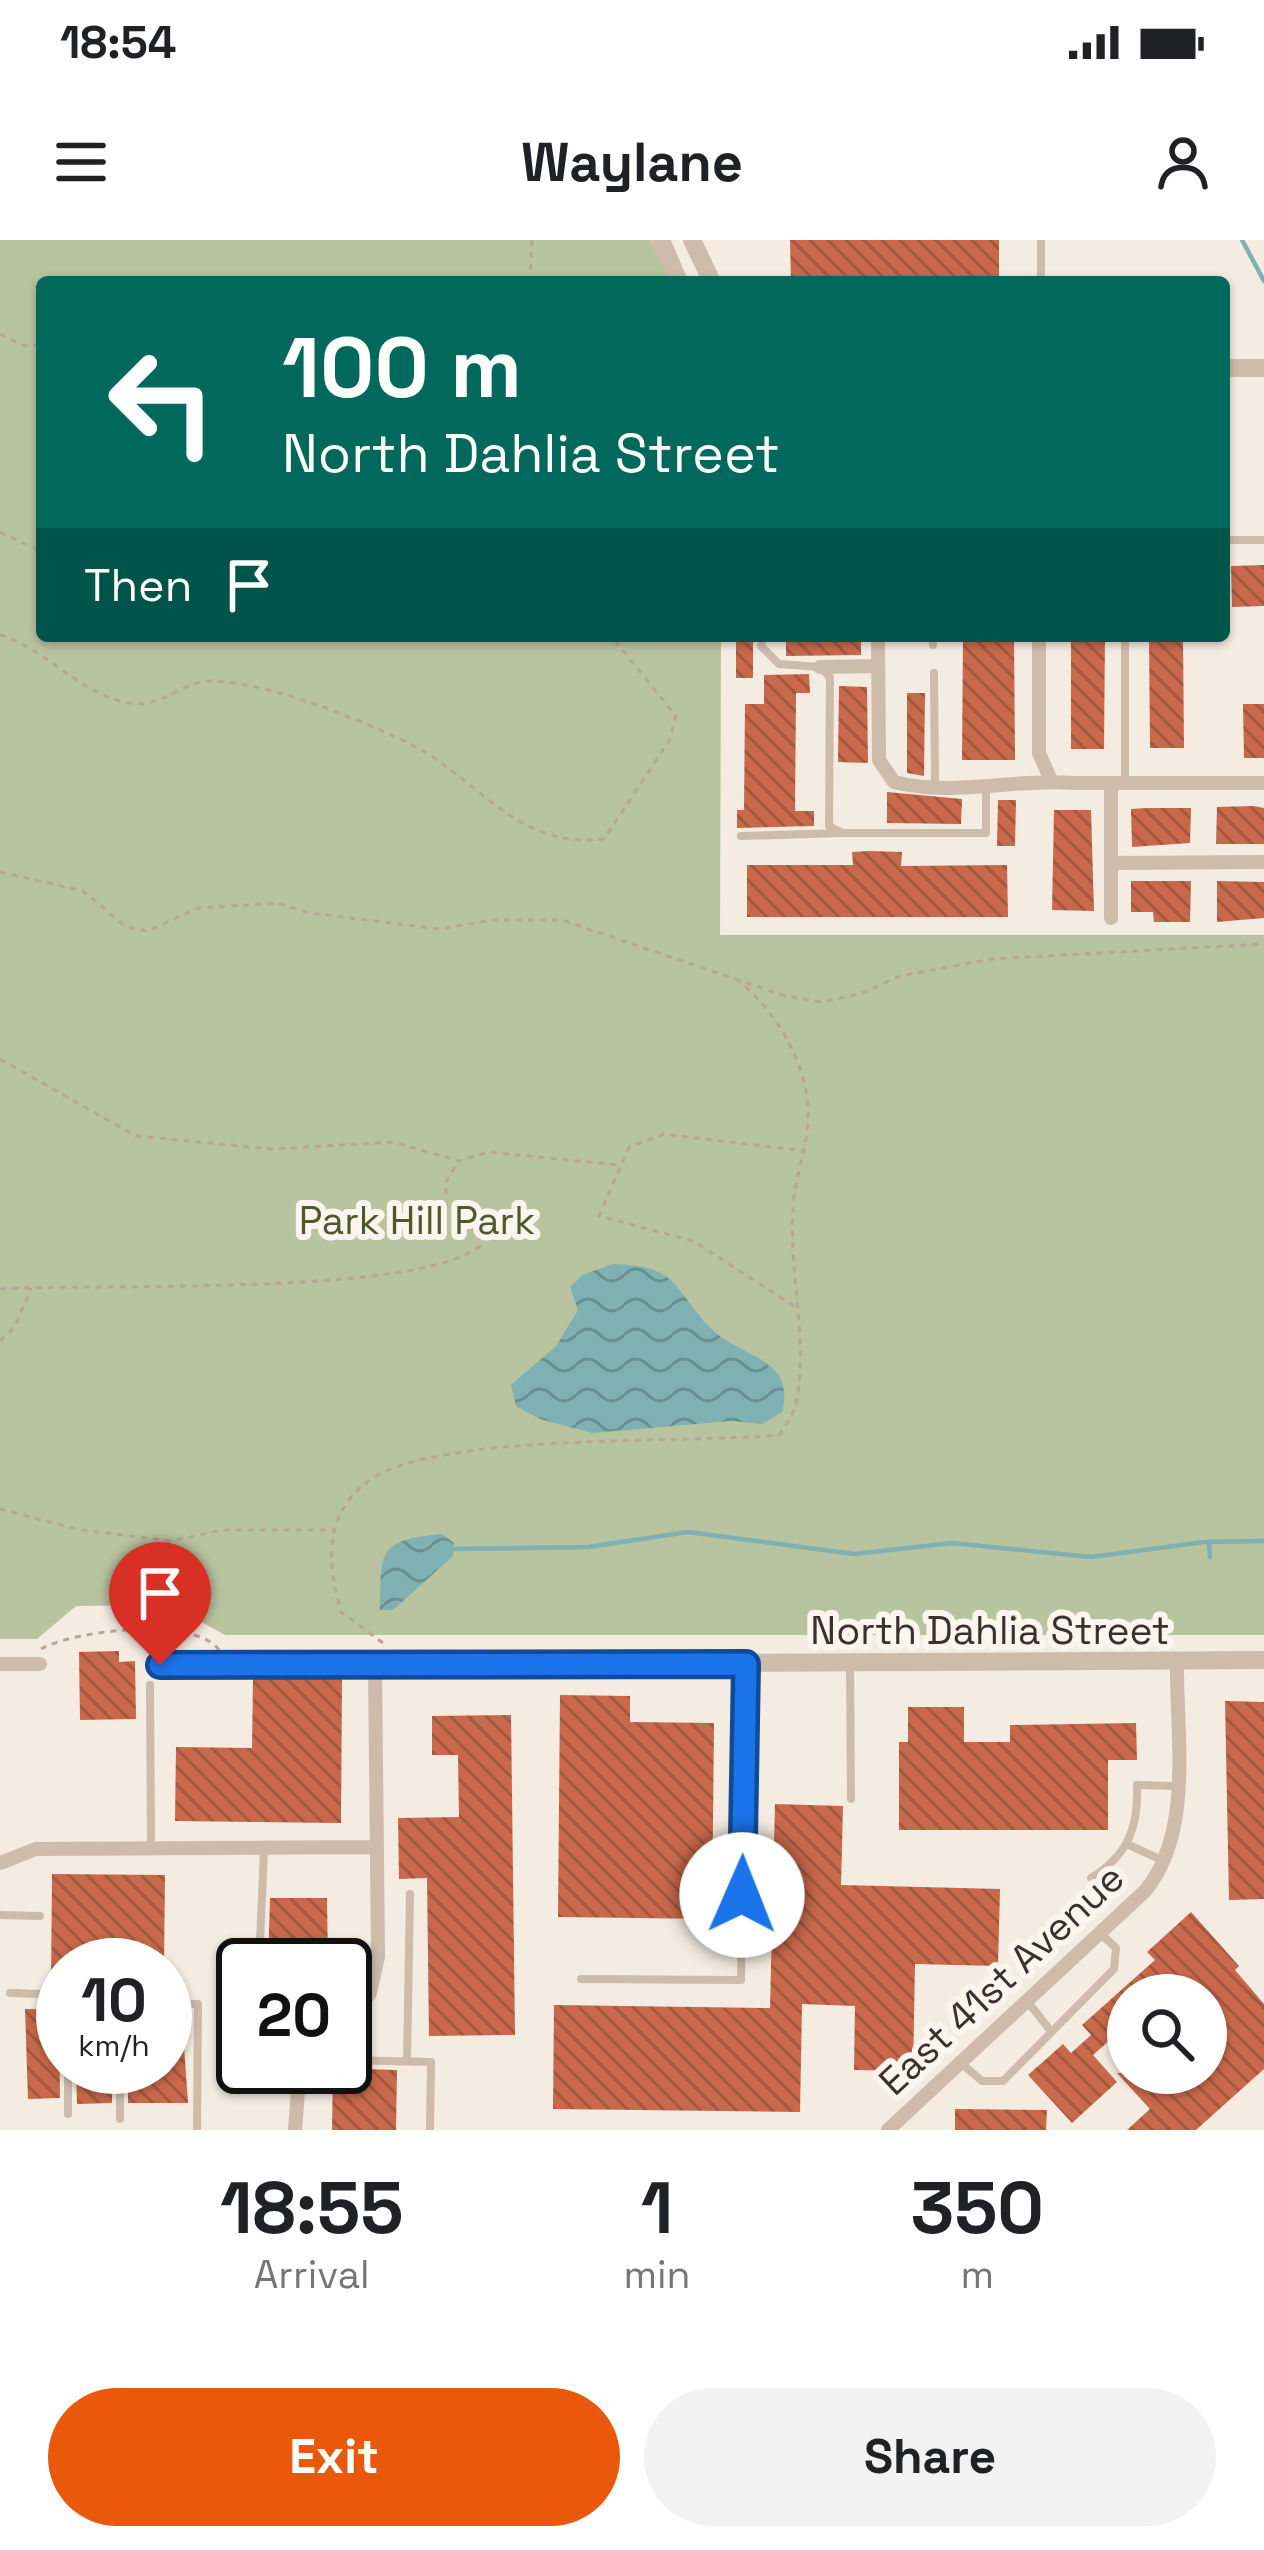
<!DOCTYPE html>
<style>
body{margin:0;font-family:"Space Grotesk",sans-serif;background:#f2f2f2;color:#202124;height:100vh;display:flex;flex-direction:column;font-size:45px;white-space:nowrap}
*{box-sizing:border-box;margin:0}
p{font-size:39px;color:#757577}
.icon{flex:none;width:66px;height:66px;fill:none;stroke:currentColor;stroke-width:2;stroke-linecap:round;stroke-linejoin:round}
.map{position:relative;height:1890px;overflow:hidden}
.sheet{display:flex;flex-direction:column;background:#fff;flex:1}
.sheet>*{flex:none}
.hud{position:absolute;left:36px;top:36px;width:1194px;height:366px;border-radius:12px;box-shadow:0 3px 9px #0004;background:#00695c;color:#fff;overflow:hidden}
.tools{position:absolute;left:1107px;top:1734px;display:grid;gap:24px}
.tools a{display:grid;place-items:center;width:120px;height:120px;border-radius:50%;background:#fff;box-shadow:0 3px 9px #0004;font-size:60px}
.speed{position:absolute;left:36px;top:1698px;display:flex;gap:24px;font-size:60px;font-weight:700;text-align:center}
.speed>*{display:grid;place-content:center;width:156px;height:156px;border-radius:50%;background:#fff;box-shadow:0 3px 9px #0004;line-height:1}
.speed small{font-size:30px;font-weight:400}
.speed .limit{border:6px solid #111;border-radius:18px;background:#fff;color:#111}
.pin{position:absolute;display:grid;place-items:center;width:102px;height:102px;color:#fff;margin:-123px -51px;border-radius:50% 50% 50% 0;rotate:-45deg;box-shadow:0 0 12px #0007}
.pin .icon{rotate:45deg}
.me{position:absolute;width:132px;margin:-66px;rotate:1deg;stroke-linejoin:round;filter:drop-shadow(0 0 9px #0008)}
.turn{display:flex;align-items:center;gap:42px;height:252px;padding:0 48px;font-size:54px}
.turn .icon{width:156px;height:156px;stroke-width:2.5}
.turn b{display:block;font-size:84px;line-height:102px}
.then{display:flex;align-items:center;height:114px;padding:0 48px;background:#0003;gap:24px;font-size:45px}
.eta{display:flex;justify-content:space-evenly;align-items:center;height:204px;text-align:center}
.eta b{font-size:72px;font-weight:800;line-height:84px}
.primary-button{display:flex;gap:24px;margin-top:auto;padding:24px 48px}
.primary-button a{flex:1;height:138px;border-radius:72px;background:#ea580c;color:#fff;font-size:48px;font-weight:800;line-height:138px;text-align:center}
.primary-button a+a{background:#f2f2f2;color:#202124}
.status{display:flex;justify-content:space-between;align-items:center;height:84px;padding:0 60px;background:#fff;direction:ltr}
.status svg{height:33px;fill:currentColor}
header{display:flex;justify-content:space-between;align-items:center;height:156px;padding:0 48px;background:#fff;font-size:54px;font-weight:800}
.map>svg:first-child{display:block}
</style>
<div class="status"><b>18:54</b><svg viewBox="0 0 49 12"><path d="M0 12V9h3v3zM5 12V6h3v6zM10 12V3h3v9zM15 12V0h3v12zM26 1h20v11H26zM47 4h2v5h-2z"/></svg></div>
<header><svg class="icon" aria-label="menu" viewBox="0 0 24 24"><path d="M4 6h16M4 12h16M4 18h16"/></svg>Waylane<svg class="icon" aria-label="person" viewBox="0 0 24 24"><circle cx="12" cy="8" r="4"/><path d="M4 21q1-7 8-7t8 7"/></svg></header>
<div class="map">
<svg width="1264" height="1890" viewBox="0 0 1264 1890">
<defs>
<pattern id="water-waves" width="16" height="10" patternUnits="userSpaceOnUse" patternTransform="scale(3)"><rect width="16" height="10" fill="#7fb0b2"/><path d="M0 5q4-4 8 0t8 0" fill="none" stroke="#699091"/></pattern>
<pattern id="building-back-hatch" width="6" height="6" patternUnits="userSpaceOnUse" patternTransform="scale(3)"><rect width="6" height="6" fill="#c8694b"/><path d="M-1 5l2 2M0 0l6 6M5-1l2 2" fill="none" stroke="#a4573f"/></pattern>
</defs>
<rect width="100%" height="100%" fill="#f4ebe1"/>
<!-- green -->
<path fill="#b8c4a0" d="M0 0H651L671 42H42V396H721L720 695H1264V1395H225L171 1365 76 1366 37 1399H0Z"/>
<!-- water -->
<path fill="url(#water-waves)" d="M613 1024C684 1025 673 1054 716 1093 743 1117 796 1119 782 1172L762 1184 731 1181 592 1193 540 1179 516 1166 511 1145 556 1106 578 1070 570 1047 582 1035Z
M442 1294 454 1303 453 1316 393 1370H380C381 1310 378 1300 442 1294Z"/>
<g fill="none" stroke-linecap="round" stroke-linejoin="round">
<!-- stream -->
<path stroke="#7fb0b2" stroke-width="4.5" d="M1242 0 1264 41
M1209 1302 1210 1317
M454 1309 588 1307 688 1292 854 1314 952 1303 1091 1317 1204 1302 1264 1301"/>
</g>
<!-- building -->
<path fill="url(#building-back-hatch)" d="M790 0H999V42H791Z
M1264 325V366L1232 367 1231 326Z
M736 396H753V438H736Z
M786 396H861V415L786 416Z
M963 396H1014L1015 520H962Z
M1071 396H1105L1104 509H1071Z
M1149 396H1183L1184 508H1150Z
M809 434 810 453H796L795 571H814V586L737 588V570H744L745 464H764V435Z
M839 446 867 447 868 523 838 522Z
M907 453H925L924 536 907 533Z
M1243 464H1264V518H1244Z
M887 552 962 559 961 584 887 583Z
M998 560H1016L1015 606H997Z
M1254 566 1264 568V604H1216L1217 567Z
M1148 568H1191L1190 603 1132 607 1131 569Z
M1054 570H1091L1094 671 1052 670Z
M869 611 902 612 901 626 1007 625 1008 677H747V625H853L852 612Z
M1131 641H1191L1190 682H1154L1153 672H1131Z
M1217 641 1264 642V678L1217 682Z
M119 1411V1422L135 1421 136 1479 80 1480 79 1412Z
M253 1437 342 1438 341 1583 175 1581 176 1507 252 1508Z
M560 1455 630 1456V1482L714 1483 712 1679 558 1677Z
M1225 1461 1264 1462V1659L1229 1660Z
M908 1467H964V1502H1010V1485L1136 1483 1137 1520H1108V1590H899V1502H908Z
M511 1475 515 1795 429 1796 427 1638 399 1639 398 1578 459 1577 458 1515H432V1476Z
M775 1564 843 1566 841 1645 1000 1649 998 1726 915 1724 913 1831 854 1830 855 1766 802 1764 800 1872 553 1869 554 1765 770 1768Z
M52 1634 165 1635 164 1725H63V1744H51Z
M270 1658H327L328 1725H268Z
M1191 1672 1239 1726 1235 1730 1264 1764V1829L1196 1890H1127L1150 1869 1117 1833H1206V1755H1186L1174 1742 1160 1755H1128V1784L1093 1815 1117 1842 1072 1883 1028 1835 1063 1804 1071 1813 1091 1795 1082 1785 1155 1720 1147 1712Z
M25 1769H59L60 1858 28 1859Z
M182 1777 188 1863H128V1827H165V1778Z
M76 1827H112V1863L77 1864Z
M333 1828 397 1830 396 1890H332Z
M955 1869 1047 1870 1046 1890H955Z"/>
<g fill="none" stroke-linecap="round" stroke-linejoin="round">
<!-- path -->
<path stroke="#b9a596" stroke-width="3" stroke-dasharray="6 6" stroke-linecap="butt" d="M530 42 532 0
M0 94 25 106 42 105
M0 292 42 312
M0 395C47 409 79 454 129 463 164 469 182 439 214 441 272 444 345 474 398 498 477 532 511 610 604 599L670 499 676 476 611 396
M0 632 83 651 126 687 148 691 198 668 277 663 310 673 439 689 493 680H562L785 756 821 762 860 754 900 736 992 719 1264 704
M0 819 136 896 272 909 393 902 459 921 488 912 619 925
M0 1049C97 1043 417 1057 480 1006L479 994 446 965V942L458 922
M794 1066 693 1001 599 976 629 907 664 894 806 911
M0 1101 15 1087 31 1048
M0 1269 76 1289 171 1301 223 1290H333
M383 1403 341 1372C327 1323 323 1273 370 1240 438 1192 685 1204 779 1195 792 1178 797 1166 799 1145 805 1087 789 1027 793 969 795 928 815 893 806 851 798 809 772 769 740 742
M41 1409C74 1390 195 1376 219 1410"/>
<!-- service -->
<path stroke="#cdbbac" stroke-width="8" d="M1041 42V0
M1224 300H1264
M763 396 761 406 779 424 820 427 830 437 829 586 843 593H986V544
M933 396V405
M934 433 935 545
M1125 543V396
M741 596 842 593
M850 1425 851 1559
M150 1445 151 1607
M1127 1604 1164 1621
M1091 1638C1127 1616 1139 1588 1137 1545L1176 1546
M0 1675 40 1676
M259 1725 264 1609
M581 1739 741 1740 745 1425
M10 1753 43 1754 63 1762
M1028 1762 1050 1790
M165 1764H198L197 1890
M346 1820 431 1822 430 1890
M407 1821 410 1654
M962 1824 982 1841H1003L1114 1729 1116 1708 1100 1693
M68 1827V1874
M120 1827V1879"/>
<!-- minor -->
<path stroke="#cdbbac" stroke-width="14" d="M878 396 879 520 894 542C951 557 1018 538 1074 543H1264
M1039 396V513L1050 538
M820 427 878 426
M1111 543V678
M1111 623 1264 622
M0 1424H40
M160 1425H375L378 1717 370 1753 345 1786
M0 1623 36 1609 376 1607
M295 1890 298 1851 311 1827
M888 1890 1145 1651C1194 1592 1176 1495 1177 1422"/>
<!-- tertiary -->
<path stroke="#cdbbac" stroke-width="18" d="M661 0 679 42
M692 0 712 42
M1224 128H1264
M375 1425 1264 1420"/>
</g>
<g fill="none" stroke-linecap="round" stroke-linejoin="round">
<defs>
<path id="route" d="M160 1425 746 1424 742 1655"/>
</defs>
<!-- route casing -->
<use href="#route" stroke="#114b97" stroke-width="30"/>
<!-- route -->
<use href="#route" stroke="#1a73e8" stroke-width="21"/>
</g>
<g text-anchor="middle" stroke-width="12" stroke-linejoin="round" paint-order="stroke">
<!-- park labels -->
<g font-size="39" fill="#4a5a2e" stroke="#fbf5ee">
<text x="417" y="994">Park Hill Park</text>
</g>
<!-- street labels -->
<g font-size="39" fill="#3b302b" stroke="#fbf5ee">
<text x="990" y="1404">North Dahlia Street</text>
<text transform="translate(1001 1739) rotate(-43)" y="14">East 41st Avenue</text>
</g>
</g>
</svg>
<div class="tools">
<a><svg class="icon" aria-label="search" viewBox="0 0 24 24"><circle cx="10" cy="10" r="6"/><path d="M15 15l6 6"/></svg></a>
</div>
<div class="speed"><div>10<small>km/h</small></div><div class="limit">20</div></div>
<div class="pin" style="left:160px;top:1425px;background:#d93025"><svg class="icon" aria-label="arrive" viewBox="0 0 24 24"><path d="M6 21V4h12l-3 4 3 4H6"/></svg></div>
<svg class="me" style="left:742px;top:1655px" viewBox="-20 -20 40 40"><circle r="19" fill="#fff"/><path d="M0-13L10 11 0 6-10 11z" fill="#1a73e8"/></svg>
<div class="hud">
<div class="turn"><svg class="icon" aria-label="left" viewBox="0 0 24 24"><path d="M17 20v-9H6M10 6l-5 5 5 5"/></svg><div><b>100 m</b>North Dahlia Street</div></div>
<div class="then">Then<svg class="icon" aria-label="arrive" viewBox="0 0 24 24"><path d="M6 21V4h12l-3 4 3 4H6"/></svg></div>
</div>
</div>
<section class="sheet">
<div class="eta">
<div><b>18:55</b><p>Arrival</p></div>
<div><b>1</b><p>min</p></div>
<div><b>350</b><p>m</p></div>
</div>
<div class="primary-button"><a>Exit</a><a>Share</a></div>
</section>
